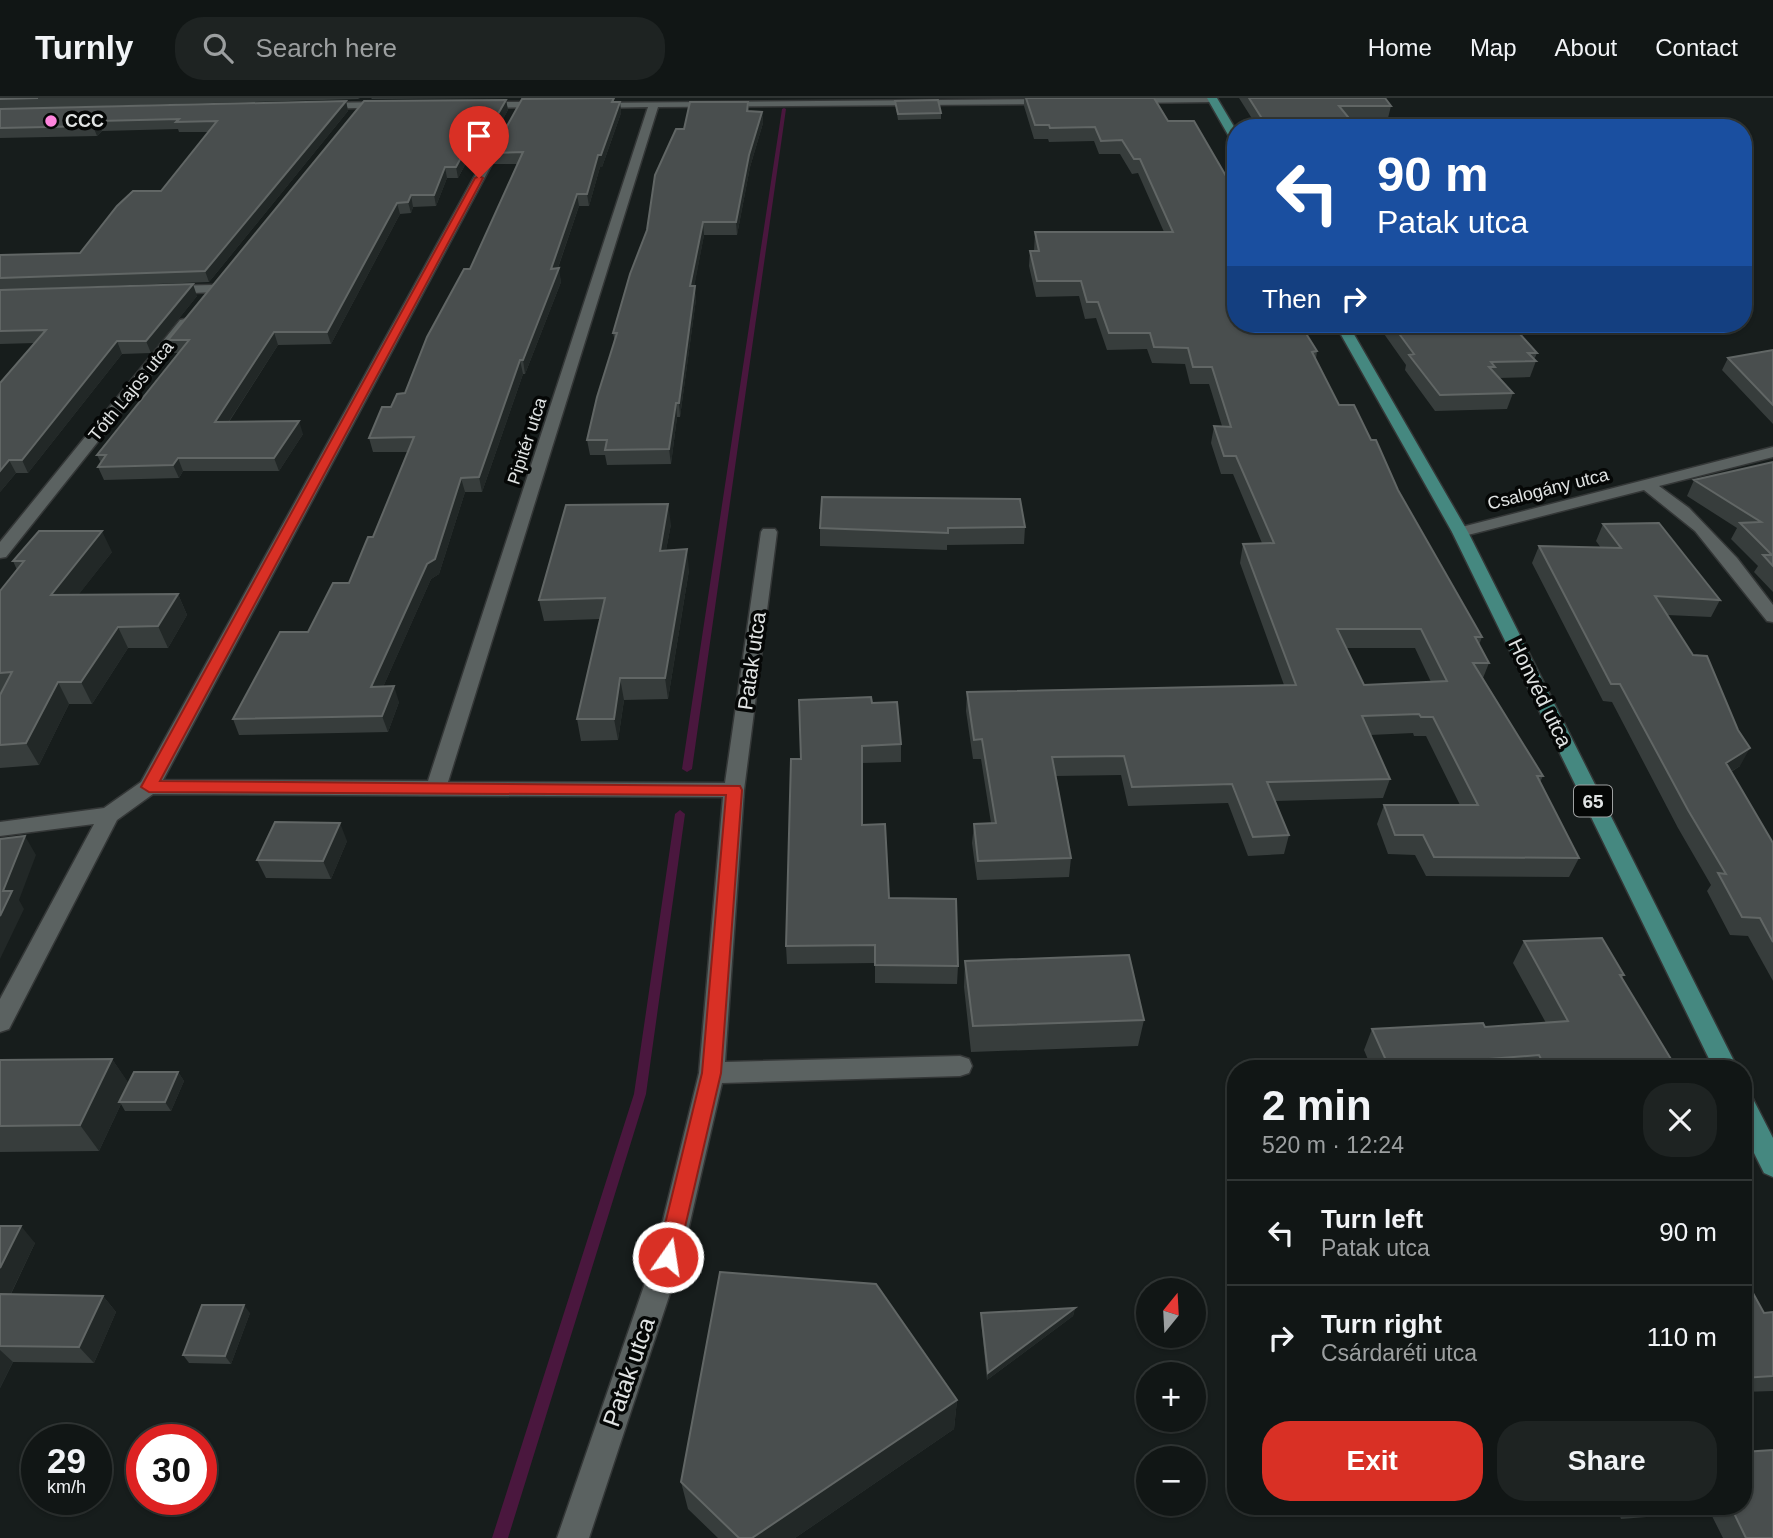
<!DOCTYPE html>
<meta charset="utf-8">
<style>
body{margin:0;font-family:Arial,sans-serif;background:#1e2322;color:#f1f3f6;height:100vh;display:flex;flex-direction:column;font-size:26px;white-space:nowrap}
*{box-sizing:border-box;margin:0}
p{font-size:23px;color:#9c9fa0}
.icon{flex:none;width:38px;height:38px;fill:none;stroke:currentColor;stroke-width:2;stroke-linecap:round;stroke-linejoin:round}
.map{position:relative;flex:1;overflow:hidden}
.drawer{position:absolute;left:1227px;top:962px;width:525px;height:455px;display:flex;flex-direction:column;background:#111615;border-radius:28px;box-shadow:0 2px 5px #0004,0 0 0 2px #303534}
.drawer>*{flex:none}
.guide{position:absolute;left:1227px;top:21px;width:525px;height:214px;border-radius:28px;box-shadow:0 2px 5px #0004,0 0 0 2px #303534;background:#1a4fa0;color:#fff;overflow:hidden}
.needle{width:46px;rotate:18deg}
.buttons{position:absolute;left:1136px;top:1180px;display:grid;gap:14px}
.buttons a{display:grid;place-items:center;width:70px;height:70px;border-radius:50%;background:#111615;box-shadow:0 2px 5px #0004,0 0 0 2px #303534;font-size:35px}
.speed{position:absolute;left:21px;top:1326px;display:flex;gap:14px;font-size:35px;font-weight:700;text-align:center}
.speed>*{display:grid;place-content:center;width:91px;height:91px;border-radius:50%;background:#111615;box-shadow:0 2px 5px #0004,0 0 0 2px #303534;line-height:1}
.speed small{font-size:18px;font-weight:400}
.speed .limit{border:10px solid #d22;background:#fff;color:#111}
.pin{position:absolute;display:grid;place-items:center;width:60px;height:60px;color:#fff;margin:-72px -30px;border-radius:50% 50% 50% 0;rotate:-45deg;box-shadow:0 0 7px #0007}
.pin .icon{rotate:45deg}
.me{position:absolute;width:77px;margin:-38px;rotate:13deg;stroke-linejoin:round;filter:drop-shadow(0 0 5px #0008)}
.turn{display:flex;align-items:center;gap:24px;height:147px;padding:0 35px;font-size:32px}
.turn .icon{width:91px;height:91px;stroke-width:2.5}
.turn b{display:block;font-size:49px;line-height:60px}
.then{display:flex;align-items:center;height:66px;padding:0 35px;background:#0003;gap:14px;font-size:26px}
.round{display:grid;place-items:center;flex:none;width:74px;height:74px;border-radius:28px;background:#1e2322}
.summary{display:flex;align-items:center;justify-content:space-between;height:119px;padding:0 35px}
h1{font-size:42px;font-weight:700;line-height:52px}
.cta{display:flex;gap:14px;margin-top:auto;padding:14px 35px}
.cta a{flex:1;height:80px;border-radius:28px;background:#d93025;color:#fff;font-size:28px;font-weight:700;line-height:80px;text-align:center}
.cta a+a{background:#1e2322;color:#f1f3f6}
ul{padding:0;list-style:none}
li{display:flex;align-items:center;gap:21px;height:105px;padding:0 35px;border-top:2px solid #303534}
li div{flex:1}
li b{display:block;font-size:26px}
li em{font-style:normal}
header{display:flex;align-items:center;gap:42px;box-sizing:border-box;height:98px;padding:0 35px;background:#111615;border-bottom:2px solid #303534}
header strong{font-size:33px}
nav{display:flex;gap:38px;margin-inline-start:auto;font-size:24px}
.search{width:490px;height:63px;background:#1e2322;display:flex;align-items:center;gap:18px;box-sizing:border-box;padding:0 24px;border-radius:28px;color:#9c9fa0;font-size:26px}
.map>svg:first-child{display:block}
</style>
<header>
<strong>Turnly</strong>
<div class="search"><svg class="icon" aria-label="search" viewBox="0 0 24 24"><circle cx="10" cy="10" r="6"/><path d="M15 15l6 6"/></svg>Search here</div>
<nav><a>Home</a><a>Map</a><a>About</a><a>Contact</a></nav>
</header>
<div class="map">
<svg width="1773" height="1440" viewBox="0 0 1773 1440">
<rect width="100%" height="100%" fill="#171d1c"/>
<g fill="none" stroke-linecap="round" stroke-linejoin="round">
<!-- stream -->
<path fill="#4a173e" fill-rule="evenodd" d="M784 10 786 11 692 671 687 674 682 671 782 11Z
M680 712 685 716 646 996 508 1440H492L634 996 675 716Z"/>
<defs>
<path id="minor" d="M1126 0H1216L1217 1 1212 4 1129 5 1126 4Z
M1054 1 1056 3 1051 6 658 9 448 684 725 685 761 434 763 431H775L777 434 744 692 725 964 960 958 969 961 972 968 969 975 960 978 722 985 682 1159 589 1440H557L654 1159 699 975 723 699 153 696 117 722 9 931 0 934V901L94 726 0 738V724L104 710 141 684 501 30 510 32 163 682 428 683 648 9 593 10 590 9V5Z
M386 4 391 7 389 9 321 11 316 8 321 5Z
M547 4 550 5V9L478 10 473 7 478 4Z
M213 187 219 191 217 194 167 196 161 192 167 188Z
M185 221 192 225 190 228 6 459 0 460V444L180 222Z
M1773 349V359L1659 388 1689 410 1737 460 1773 507V524L1767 523 1695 433 1644 392 1460 439 1452 434 1454 431Z"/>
<path id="primary" d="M1207 0H1217L1236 32V45L1231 42Z
M1335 226H1348L1468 434 1738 971H1714L1452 434Z
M1743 996 1752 999 1773 1040V1079L1764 1075 1743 1033Z"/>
</defs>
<!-- minor casing -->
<use href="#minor" stroke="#343737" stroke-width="3"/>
<!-- primary casing -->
<use href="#primary" stroke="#343737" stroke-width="3"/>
<!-- minor -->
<use href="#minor" fill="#5b6261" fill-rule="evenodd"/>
<!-- primary -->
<use href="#primary" fill="#458880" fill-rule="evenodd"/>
</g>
<!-- wall -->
<path fill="#373d3c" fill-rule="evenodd" d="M0 0H360L358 1 0 11Z
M371 0H514L372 1Z
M529 0H621H614V4H620L621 15 602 69H600L589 108H579L558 170 561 184 525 276H523L482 394H465L439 476 431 481 383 589 399 604 388 634 239 637 233 621 308 534 349 485 373 439 408 354H373L369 340 391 309 405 295 470 171 517 66H494L492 55Z
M1024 0H1154L1168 23 1233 90 1232 95 1236 226 1317 253 1316 261 1339 307 1371 342 1398 392 1482 539 1479 547 1489 565 1483 580 1543 678 1540 684 1579 760 1569 779 1426 778 1415 757 1388 756 1377 726 1384 707H1460L1426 638H1414L1413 635 1370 637 1390 681 1383 700 1275 703 1289 737 1284 756 1248 758 1228 705 1128 708 1121 677 1056 678 1071 760 1069 779 977 782 972 745 974 726 991 725 981 661H973L966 613 967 594 1284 587 1240 465 1243 446 1262 445 1233 376H1221L1211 345 1214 328H1222L1209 286H1190L1185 266 1152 265 1147 251 1107 252 1096 220 1085 221 1079 198 1036 199 1029 168 1030 153H1034L1035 134H1164L1138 75 1132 76 1120 56H1099L1094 43 1049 44 1048 41H1034L1024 8ZM1346 550H1415L1431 584 1364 587Z
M1239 0H1385L1391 8 1388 20 1349 21 1357 30H1258Z
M506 2 508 12 477 67H465L458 80H447L436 108 413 109 411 115 400 116 331 246 278 247 229 324 303 336 279 373H183L179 380 104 382 98 369 101 365 97 357 179 255H173L168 242Z
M346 3 348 13 209 184 0 192V157L80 155 161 93 209 34H179L178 31 102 33 97 38 0 40V11Z
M895 3 941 15V21L898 22Z
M748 4 749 14H762L763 25 750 69 737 137H704L694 188 696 201 680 319H677L671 366 607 367 605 357H590L587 342 615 244 613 235 647 132 684 31Z
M0 192 197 198 151 255 122 256 28 375H16L0 394 35 245 0 246Z
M1377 226H1511L1537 255 1534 262 1536 263 1530 279 1499 280 1513 295 1507 311 1435 313 1405 272 1406 267Z
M1773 252V326L1722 272 1728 260Z
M1773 364V494L1754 474 1758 468 1731 441 1737 430 1687 398 1694 382Z
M671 426 666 452 689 472 668 601 624 602 618 642 581 643 577 621 600 521 544 523 539 502Z
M1603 426 1720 502 1711 519 1667 517 1740 668 1731 674 1773 745V883L1748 838 1730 837 1707 793 1711 787 1678 730 1612 604 1603 603 1532 465 1539 448 1601 450 1596 443Z
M1025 429 1024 446 947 447V452L820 448V430Z
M112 454 78 497 178 496 187 517 168 550H128L92 606H69L39 667 0 670V493L17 472 13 463Z
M872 605 901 646V664L862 665V727L889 800 958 868 957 886 875 885V865L787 866 786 848 801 661Z
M347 743 331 781 266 780 257 762Z
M1524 843 1624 877 1622 880 1677 971H1372L1364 952 1372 931 1485 929 1546 925 1513 865Z
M965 863 1144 922 1138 948 971 954 964 889Z
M112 961 128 985 178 974 184 983 171 1013H125L121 1006 99 1053 0 1054V962Z
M0 1128 35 1145 11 1196 103 1198 116 1214 94 1265 13 1264 0 1290Z
M1743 1177 1764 1215 1773 1214V1293L1743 1294Z
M1075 1210 1073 1218 987 1282 981 1223V1215Z
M250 1215 231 1266 189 1265 183 1257Z
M957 1302 954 1331 795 1440H718L688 1411 681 1384Z
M1616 1409H1743L1773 1440H1723L1710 1414 1621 1421Z"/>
<!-- shaded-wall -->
<path fill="#222827" d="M506 2 508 12 477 67 475 56Z
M346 3 348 13 209 184 205 173Z
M620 4 621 15 602 69H600L589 108 587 96 598 57Z
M762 14 763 25 750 69 737 137 736 124 749 57Z
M98 23 102 33 97 38 93 28Z
M463 56 465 67 458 80 456 69Z
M445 69 447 80 436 108 434 97Z
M577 96 579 108 553 184 551 171Z
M411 97 413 109 411 115 408 104Z
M397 105 400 116 331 246 327 234Z
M703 124 704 137 692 201 690 188Z
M559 170 561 184 525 276 523 262Z
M193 186 197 198 151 255 146 243Z
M695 188 696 201 680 319 679 305Z
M274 234 278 247 220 337 215 324Z
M117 243 122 256 28 375 22 362Z
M520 262 523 276 482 394 479 379Z
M676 305 677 319 671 366 669 351Z
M299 323 303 336 279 373 274 360Z
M178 360 183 373 179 380 173 367Z
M9 362 16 375 0 394V373Z
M461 380 465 394 439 476 431 481 376 605 371 589Z
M668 406 671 426 662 474 660 453Z
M102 433 112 454 62 518 51 497Z
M687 451 689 472 668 601 665 580Z
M178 496 187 517 168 550 158 528Z
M118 529 128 550 92 606 81 584Z
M620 580 624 602 618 642 614 621Z
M58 584 69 606 39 667 26 645Z
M394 588 399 604 388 634 382 618Z
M1750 650 1740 668 1715 683 1726 665Z
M340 725 347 743 331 781 323 763Z
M25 738 36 757 19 802 24 811 0 861V818L3 793Z
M112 961 130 987 119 1004 121 1006 99 1053 80 1027Z
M178 974 184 983 171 1013 165 1004Z
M21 1128 35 1145 3 1212 0 1209V1170Z
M103 1198 116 1214 94 1265 79 1249Z
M244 1207 250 1215 231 1266 225 1258Z
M1075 1210 1073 1218 987 1282 988 1275Z
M0 1252 13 1264 0 1290Z
M957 1302 954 1331 795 1440H752Z"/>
<!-- building -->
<path fill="#494e4e" stroke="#616665" stroke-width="2" fill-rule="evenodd" d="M0 0H38L0 1Z
M614 0 612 4H620L601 57H598L587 96H577L551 171 559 170 523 262H520L479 379 461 380 435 461 427 466 371 589 394 588 382 618 233 621 280 534H308L333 485H349L368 439H373L414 339 369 340 382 309H391L397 296 405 295 427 239 464 171H470L523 54 492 55 522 1Z
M1026 0H1154L1168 23H1194L1233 90H1228L1236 102V226H1300L1317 253 1312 254 1339 307H1354L1371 342H1376L1398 392 1482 539H1475L1489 565H1473L1543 678H1537L1579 760 1434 759 1423 737H1395L1384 707H1478L1433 619H1421L1419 616 1362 618 1390 681 1267 684 1289 737 1253 739 1232 686 1132 689 1124 658 1052 659 1071 760 978 763 974 726 996 725 982 641 974 642 967 594 1296 587 1243 446 1274 445 1236 358H1224L1214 328 1231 329 1212 269H1193L1188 250 1154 249 1150 235H1109L1098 204H1087L1081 183H1037L1030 153H1039L1035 134H1173L1140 61H1134L1122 42 1101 43 1095 29 1050 30 1049 27H1035ZM1337 531H1421L1447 583 1364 587Z
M1249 0H1385L1391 8H1339L1357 30H1268Z
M506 2 475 56H463L456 69H445L434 97H411L408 104 397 105 327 234H274L215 324 299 323 274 360H178L173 367 98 369 106 357H97L189 242H168L364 3Z
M938 2 941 15 898 16 895 3Z
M346 3 205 173 0 180V157L80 155 117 108 133 93H161L217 23 176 24 179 21 98 23 93 28 0 30V11Z
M690 4H748L747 13 762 14 749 57 736 124H703L690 188H695L679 305H676L669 351 605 352 607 342H587L597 299 617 235H613L630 176 647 132 655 77 676 31H684Z
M193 186 146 243H117L22 362H9L0 373V285L46 232 0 233V192Z
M1392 226H1511L1537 255H1528L1536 263 1491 264 1495 269H1489L1513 295 1440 297 1409 257 1414 256Z
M1773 252V307L1728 260Z
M1773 364V468L1763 457H1772L1740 425 1761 424 1694 382Z
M822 399 1020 401 1025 429 948 430V435L820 430Z
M668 406 660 453 687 451 665 580H620L614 621H577L605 500 539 502 566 407Z
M1659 425 1720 502 1655 498 1693 557 1707 558 1738 632 1750 650 1726 665 1773 745V844L1760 820 1742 819 1718 775 1726 776 1688 712 1620 586H1611L1539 448 1621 450 1603 426Z
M39 433H102L51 497 178 496 158 528 118 529 81 584H58L26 645 0 647V597L12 574 0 575V493L24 463H13Z
M871 599 872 605 897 604 901 646 862 648V727L885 726 889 800 956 801 958 868 875 867V847L786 848 791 661H801L799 602Z
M275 724 340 725 323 763 257 762Z
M25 738 3 793H12L0 818V741Z
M1602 840 1624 877H1620L1677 971H1546L1539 957 1389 969 1372 931 1483 925 1485 929 1568 923 1524 843Z
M1129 857 1144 922 973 928 965 863Z
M112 961 80 1027 0 1028V962Z
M134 974H178L165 1004H119Z
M0 1128H21L0 1170Z
M720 1174 876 1186 957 1302 752 1440H739L681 1384Z
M1743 1177 1764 1215 1773 1214V1278L1743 1280Z
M0 1196 103 1198 79 1249 0 1248Z
M202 1207H244L225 1258 183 1257Z
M1075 1210 988 1275 981 1215Z
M1773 1352V1440H1746L1731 1409H1743V1354Z"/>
<!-- route -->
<path fill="#d93025" stroke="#8d1f18" stroke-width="2" d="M479 78 483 80 160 683 740 688 742 692 721 975 678 1159 675 1166 668 1169 660 1166 657 1159 702 975 726 697 149 694 141 689 475 80Z"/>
<!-- markers -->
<circle fill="#ff85de" stroke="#050706" stroke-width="2.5" cx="51" cy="23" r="7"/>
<g text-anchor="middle" stroke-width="7" stroke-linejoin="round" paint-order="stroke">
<!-- far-poi labels -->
<g font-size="18" font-weight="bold" fill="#e0e3e3" stroke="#050706" text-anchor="start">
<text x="65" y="29">CCC</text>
</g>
<!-- far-street labels -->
<g font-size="18" fill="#e0e3e3" stroke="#050706">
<text transform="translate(131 293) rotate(-51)" y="6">Tóth Lajos utca</text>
<text transform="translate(527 343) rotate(-72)" y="6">Pipitér utca</text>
<text transform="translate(1548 391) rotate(-14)" y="6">Csalogány utca</text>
</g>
<!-- shield labels -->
<rect fill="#050706" stroke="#9ea1a1" stroke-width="2" x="1574" y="687.5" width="38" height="31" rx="5"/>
<g font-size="19" font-weight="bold" fill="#e0e3e3">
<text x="1593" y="710">65</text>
</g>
<!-- street labels -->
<g font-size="21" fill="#e0e3e3" stroke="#050706">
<text transform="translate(752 563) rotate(-82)" y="7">Patak utca</text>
<text transform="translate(1540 595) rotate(64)" y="7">Honvéd utca</text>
</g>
<!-- near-street labels -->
<g font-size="24" fill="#e0e3e3" stroke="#050706">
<text transform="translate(629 1274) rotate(-71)" y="8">Patak utca</text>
</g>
</g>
</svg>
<div class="buttons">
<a><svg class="needle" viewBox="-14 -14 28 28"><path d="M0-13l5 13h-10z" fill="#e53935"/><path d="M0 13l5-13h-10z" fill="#9c9fa0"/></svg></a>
<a>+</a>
<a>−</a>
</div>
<div class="speed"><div>29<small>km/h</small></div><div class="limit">30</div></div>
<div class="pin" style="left:479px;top:80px;background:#d93025"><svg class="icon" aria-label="arrive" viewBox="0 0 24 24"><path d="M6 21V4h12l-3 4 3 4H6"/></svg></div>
<svg class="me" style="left:668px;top:1159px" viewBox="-20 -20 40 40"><circle r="17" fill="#d93025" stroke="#fff" stroke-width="3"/><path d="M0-11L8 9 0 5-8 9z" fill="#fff"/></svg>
<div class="guide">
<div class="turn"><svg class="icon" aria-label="left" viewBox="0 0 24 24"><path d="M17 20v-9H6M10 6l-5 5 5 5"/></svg><div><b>90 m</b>Patak utca</div></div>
<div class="then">Then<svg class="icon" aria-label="right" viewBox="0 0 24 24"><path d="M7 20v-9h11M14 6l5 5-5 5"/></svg></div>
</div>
<section class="drawer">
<div class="summary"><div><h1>2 min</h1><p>520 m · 12:24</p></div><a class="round"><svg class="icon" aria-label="close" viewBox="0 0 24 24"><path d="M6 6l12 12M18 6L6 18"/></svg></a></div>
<ul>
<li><svg class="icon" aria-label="left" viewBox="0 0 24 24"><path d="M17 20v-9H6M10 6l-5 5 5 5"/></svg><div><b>Turn left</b><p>Patak utca</p></div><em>90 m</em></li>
<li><svg class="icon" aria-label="right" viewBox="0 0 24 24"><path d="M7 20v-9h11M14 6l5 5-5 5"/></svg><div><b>Turn right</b><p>Csárdaréti utca</p></div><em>110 m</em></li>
</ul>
<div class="cta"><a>Exit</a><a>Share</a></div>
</section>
</div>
